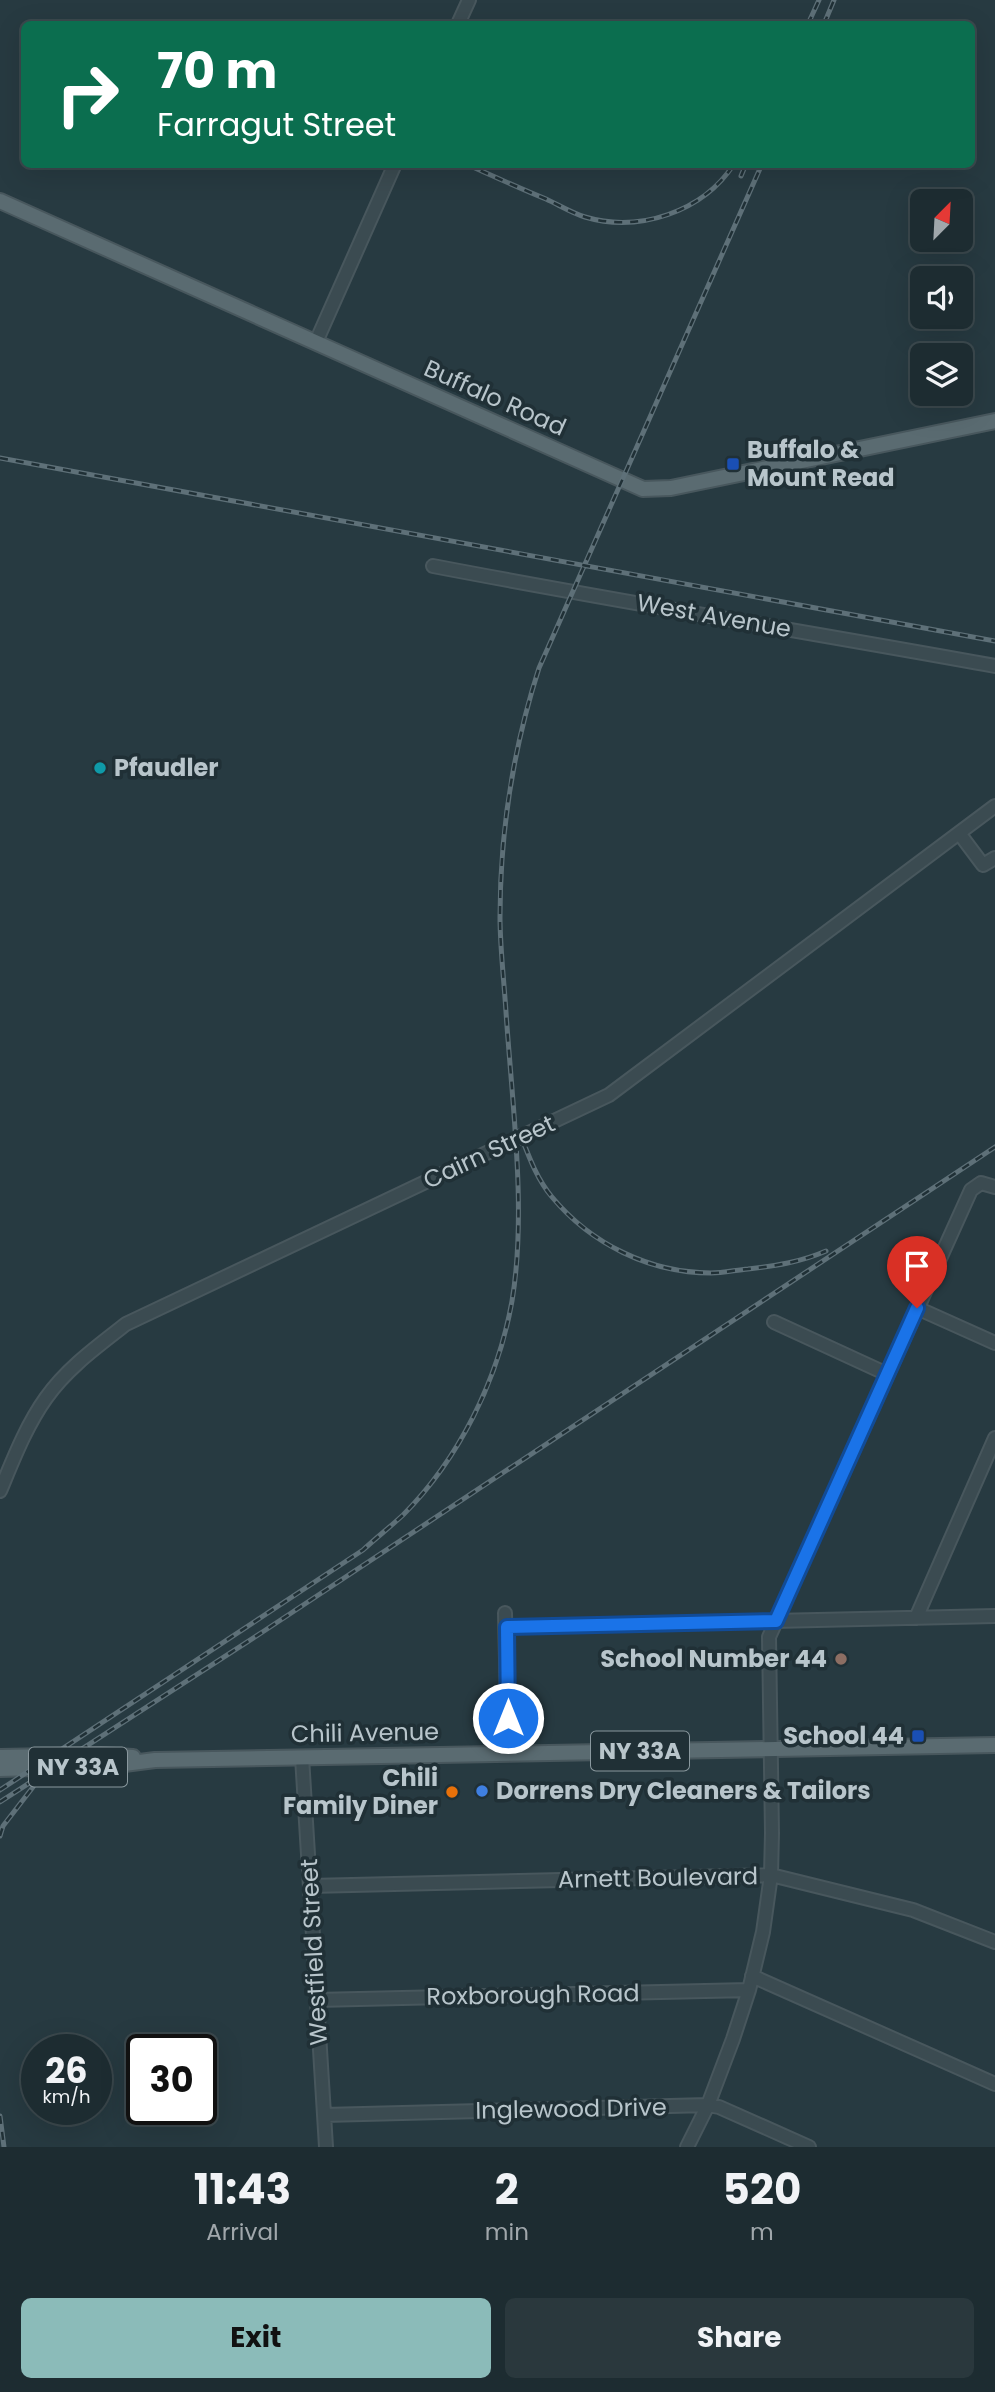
<!DOCTYPE html>
<style>
body{margin:0;font-family:Poppins,sans-serif;background:#2a383d;color:#f1f3f6;height:100vh;display:flex;flex-direction:column;font-size:26px;white-space:nowrap}
*{box-sizing:border-box;margin:0}
p{font-size:23px;color:#a0a7ab}
.icon{flex:none;width:38px;height:38px;fill:none;stroke:currentColor;stroke-width:2;stroke-linecap:round;stroke-linejoin:round}
.map{position:relative;height:2147px;overflow:hidden}
.panel{display:flex;flex-direction:column;background:#1d2c31;flex:1}
.panel>*{flex:none}
.banner{position:absolute;left:21px;top:21px;width:954px;height:147px;border-radius:10px;box-shadow:0 7px 28px #0002,0 0 0 2px #3b484d;background:#0b6e4f;color:#fff;overflow:hidden}
.needle{width:46px;rotate:24deg}
.controls{position:absolute;left:910px;top:189px;display:grid;gap:14px}
.controls a{display:grid;place-items:center;width:63px;height:63px;border-radius:10px;background:#1d2c31;box-shadow:0 7px 28px #0002,0 0 0 2px #3b484d;font-size:35px}
.speed{position:absolute;left:21px;top:2034px;display:flex;gap:14px;font-size:35px;font-weight:700;text-align:center}
.speed>*{display:grid;place-content:center;width:91px;height:91px;border-radius:50%;background:#1d2c31;box-shadow:0 7px 28px #0002,0 0 0 2px #3b484d;line-height:1}
.speed small{font-size:18px;font-weight:400}
.speed .limit{border:4px solid #111;border-radius:10px;background:#fff;color:#111}
.pin{position:absolute;display:grid;place-items:center;width:60px;height:60px;color:#fff;margin:-72px -30px;border-radius:50% 50% 50% 0;rotate:-45deg;box-shadow:0 0 7px #0007}
.pin .icon{rotate:45deg}
.me{position:absolute;width:77px;margin:-38px;rotate:0deg;stroke-linejoin:round;filter:drop-shadow(0 0 5px #0008)}
.turn{display:flex;align-items:center;gap:24px;height:147px;padding:0 21px;font-size:32px}
.turn .icon{width:91px;height:91px;stroke-width:2.5}
.turn b{display:block;font-size:49px;line-height:60px}
.eta{display:flex;justify-content:space-evenly;align-items:center;height:119px;text-align:center}
.eta b{font-size:42px;font-weight:700;line-height:49px}
.primary-button{display:flex;gap:14px;margin-top:auto;padding:14px 21px}
.primary-button a{flex:1;height:80px;border-radius:10px;background:#8bbbb9;color:#111;font-size:28px;font-weight:700;line-height:80px;text-align:center}
.primary-button a+a{background:#2a383d;color:#f1f3f6}
.map>svg:first-child{display:block}
</style>
<div class="map">
<svg width="995" height="2147" viewBox="0 0 995 2147">
<rect width="100%" height="100%" fill="#273a41"/>
<g fill="none" stroke-linecap="round" stroke-linejoin="round">
<defs>
<path id="minor" d="M458 24 469 0
M316 342 395 164
M433 566C620 602 808 632 995 666
M959 833 983 865 995 858
M917 1308 995 1343
M774 1322 887 1374
M0 1491C13 1460 26 1426 46 1398 67 1368 98 1346 126 1324L609 1095 995 806
M505 1613 508 1753
M916 1618 995 1438
M507 1627 995 1616
M302 1757 326 2147
M310 1886 771 1875 913 1910 995 1942
M752 1976 995 2084
M316 2000 749 1990
M324 2115 708 2105 719 2107 809 2147
M687 2147 708 2105 733 2039 749 1990 763 1932 771 1875 772 1833 769 1637 971 1190 981 1183 995 1187"/>
<path id="major" d="M0 201 643 489 671 488 995 421
M0 1757 100 1755 133 1757
M0 1769 109 1766 155 1760 995 1745"/>
</defs>
<!-- minor casing -->
<use href="#minor" stroke="#48575d" stroke-width="16"/>
<!-- major casing -->
<use href="#major" stroke="#48575d" stroke-width="18"/>
<!-- minor -->
<use href="#minor" stroke="#3b4b51" stroke-width="12"/>
<!-- major -->
<use href="#major" stroke="#5a6b71" stroke-width="14"/>
<defs>
<path id="rail" d="M808 24 819 0
M824 24 834 0
M466 164C493 176 519 188 546 199 559 205 572 213 585 217 639 233 703 212 734 164
M741 176 746 164
M0 458 995 641
M519 1131C528 1154 536 1178 552 1197 591 1244 650 1273 711 1273 723 1273 736 1270 748 1269 775 1266 801 1262 826 1251
M0 1790 363 1550C376 1538 390 1527 403 1515 459 1459 498 1380 512 1301 527 1212 512 1103 506 1012 504 980 500 948 500 917 500 831 513 749 539 668L762 164
M0 1802 264 1631 995 1147
M0 1836 3 1826 33 1787
M0 2116 4 2147"/>
</defs>
<!-- rail casing -->
<use href="#rail" stroke="#5e7078" stroke-width="5"/>
<!-- rail -->
<use href="#rail" stroke="#203036" stroke-width="2.5" stroke-dasharray="8" stroke-linecap="butt"/>
</g>
<g fill="none" stroke-linecap="round" stroke-linejoin="round">
<defs>
<path id="route" d="M508 1718 507 1627 776 1621 917 1308"/>
</defs>
<!-- route casing -->
<use href="#route" stroke="#114b97" stroke-width="18"/>
<!-- route -->
<use href="#route" stroke="#1a73e8" stroke-width="12"/>
</g>
<!-- markers -->
<g fill="#1a4fb4" stroke="#203036" stroke-width="2.5">
<rect x="726" y="457" width="14" height="14" rx="3.5"/>
<rect x="911" y="1729" width="14" height="14" rx="3.5"/>
</g>
<circle fill="#0f9aa8" stroke="#203036" stroke-width="2.5" cx="100" cy="768" r="7"/>
<circle fill="#8d6e63" stroke="#203036" stroke-width="2.5" cx="841" cy="1659" r="7"/>
<circle fill="#3f7fe0" stroke="#203036" stroke-width="2.5" cx="482" cy="1791" r="7"/>
<circle fill="#e8710a" stroke="#203036" stroke-width="2.5" cx="452" cy="1792" r="7"/>
<g text-anchor="middle" stroke-width="7" stroke-linejoin="round" paint-order="stroke">
<!-- shield labels -->
<g fill="#203036" stroke="#8a989e" stroke-width="2">
<rect x="591" y="1731.5" width="98" height="39" rx="5"/>
<rect x="29" y="1747.5" width="98" height="39" rx="5"/>
</g>
<g font-size="23" font-weight="bold" fill="#b8c5cb">
<text x="640" y="1759">NY 33A</text>
<text x="78" y="1775">NY 33A</text>
</g>
<!-- street labels -->
<g font-size="24" fill="#b8c5cb" stroke="#203036">
<text transform="translate(495 398) rotate(24)" y="8">Buffalo Road</text>
<text transform="translate(714 616) rotate(10)" y="8">West Avenue</text>
<text transform="translate(489 1152) rotate(-25)" y="8">Cairn Street</text>
<text transform="translate(365 1733) rotate(-1)" y="8">Chili Avenue</text>
<text transform="translate(658 1878) rotate(-1)" y="8">Arnett Boulevard</text>
<text transform="translate(314 1952) rotate(-93)" y="8">Westfield Street</text>
<text transform="translate(533 1995) rotate(-1)" y="8">Roxborough Road</text>
<text transform="translate(571 2109) rotate(-1)" y="8">Inglewood Drive</text>
</g>
<!-- poi labels -->
<g font-size="24" font-weight="bold" fill="#b8c5cb" stroke="#203036" text-anchor="start">
<text x="747" y="458">Buffalo &amp;<tspan x="747" dy="28">Mount Read</tspan></text>
<text x="114" y="776">Pfaudler</text>
<text x="827" y="1667" text-anchor="end">School Number 44</text>
<text x="904" y="1744" text-anchor="end">School 44</text>
<text x="438" y="1786" text-anchor="end">Chili<tspan x="438" dy="28">Family Diner</tspan></text>
<text x="496" y="1799">Dorrens Dry Cleaners &amp; Tailors</text>
</g>
</g>
</svg>
<div class="controls">
<a><svg class="needle" viewBox="-14 -14 28 28"><path d="M0-13l5 13h-10z" fill="#e53935"/><path d="M0 13l5-13h-10z" fill="#a0a7ab"/></svg></a>
<a><svg class="icon" aria-label="sound" viewBox="0 0 24 24"><path d="M4 9h4l5-4v14l-5-4H4zM17 9q2 3 0 6"/></svg></a>
<a><svg class="icon" aria-label="layers" viewBox="0 0 24 24"><path d="M12 4l9 5-9 5-9-5zM3 14l9 5 9-5"/></svg></a>
</div>
<div class="speed"><div>26<small>km/h</small></div><div class="limit">30</div></div>
<div class="pin" style="left:917px;top:1308px;background:#d93025"><svg class="icon" aria-label="arrive" viewBox="0 0 24 24"><path d="M6 21V4h12l-3 4 3 4H6"/></svg></div>
<svg class="me" style="left:508px;top:1718px" viewBox="-20 -20 40 40"><circle r="17" fill="#1a73e8" stroke="#fff" stroke-width="3"/><path d="M0-11L8 9 0 5-8 9z" fill="#fff"/></svg>
<div class="banner">
<div class="turn"><svg class="icon" aria-label="right" viewBox="0 0 24 24"><path d="M7 20v-9h11M14 6l5 5-5 5"/></svg><div><b>70 m</b>Farragut Street</div></div>
</div>
</div>
<section class="panel">
<div class="eta">
<div><b>11:43</b><p>Arrival</p></div>
<div><b>2</b><p>min</p></div>
<div><b>520</b><p>m</p></div>
</div>
<div class="primary-button"><a>Exit</a><a>Share</a></div>
</section>
